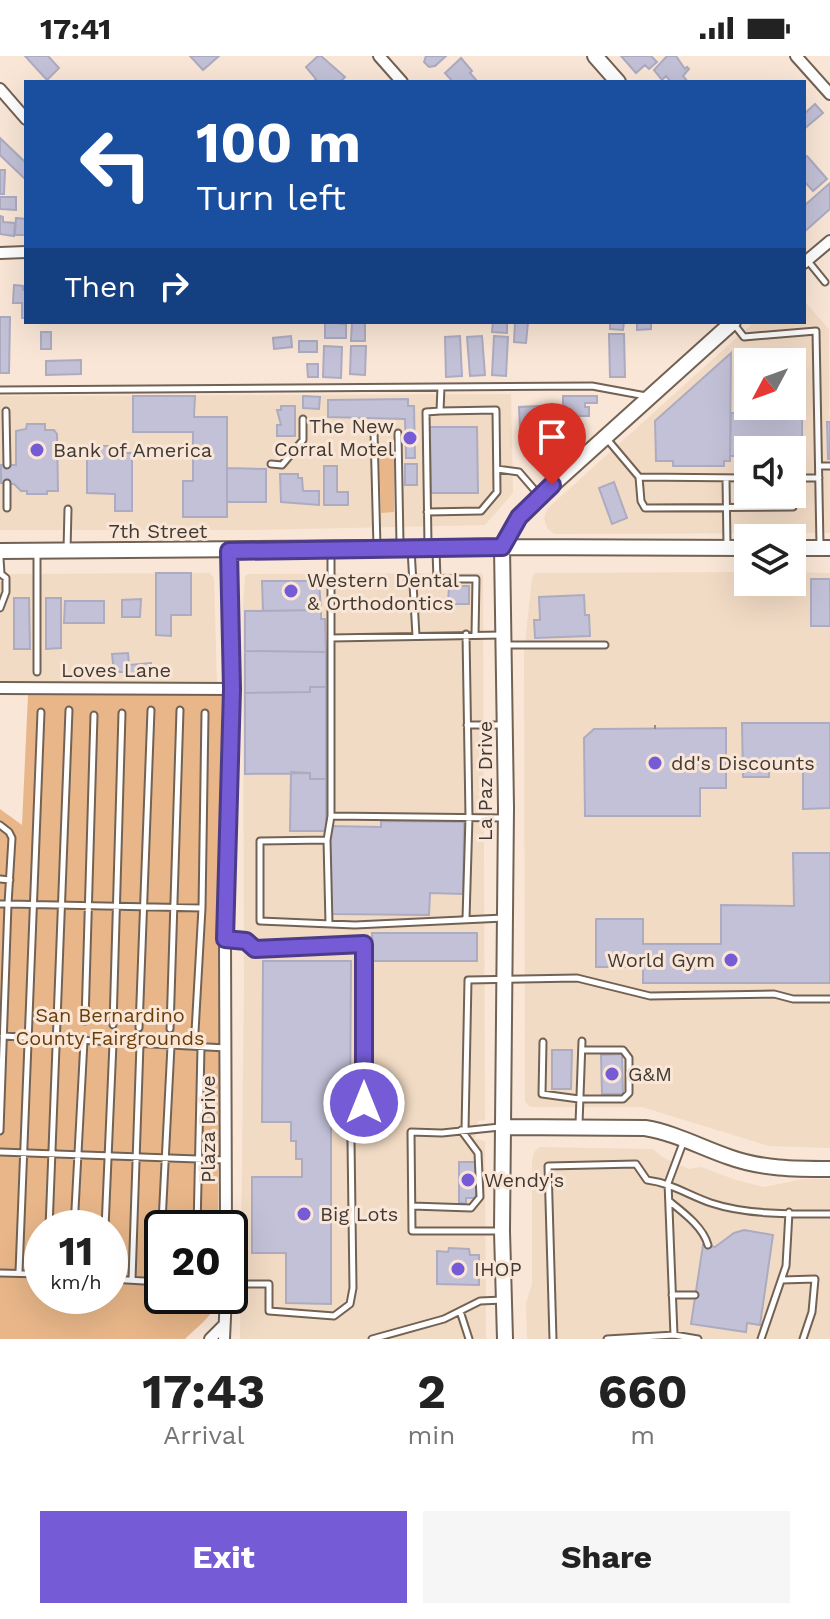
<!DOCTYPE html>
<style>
body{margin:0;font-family:"Work Sans",sans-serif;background:#f6f6f6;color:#222;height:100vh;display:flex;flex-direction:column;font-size:30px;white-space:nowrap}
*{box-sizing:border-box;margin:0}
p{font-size:26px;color:#767676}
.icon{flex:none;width:44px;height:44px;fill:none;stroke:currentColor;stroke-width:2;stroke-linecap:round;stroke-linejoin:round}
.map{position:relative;height:1283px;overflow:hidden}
.side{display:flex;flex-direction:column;background:#fff;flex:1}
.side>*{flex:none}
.top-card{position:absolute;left:24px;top:24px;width:782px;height:244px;border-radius:0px;box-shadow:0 8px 32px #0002;background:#1a4fa0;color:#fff;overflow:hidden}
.needle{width:52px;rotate:229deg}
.controls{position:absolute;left:734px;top:292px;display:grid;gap:16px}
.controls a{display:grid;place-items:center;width:72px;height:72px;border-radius:0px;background:#fff;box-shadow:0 8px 32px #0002;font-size:40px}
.speed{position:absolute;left:24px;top:1154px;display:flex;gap:16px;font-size:40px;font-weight:700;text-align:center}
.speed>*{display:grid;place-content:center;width:104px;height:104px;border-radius:50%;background:#fff;box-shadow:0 8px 32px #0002;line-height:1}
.speed small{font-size:20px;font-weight:400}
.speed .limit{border:4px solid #111;border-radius:12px;background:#fff;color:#111}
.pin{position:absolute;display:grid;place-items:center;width:68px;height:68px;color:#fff;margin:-82px -34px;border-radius:50% 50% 50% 0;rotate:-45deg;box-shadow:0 0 8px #0007}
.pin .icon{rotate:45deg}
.me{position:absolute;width:88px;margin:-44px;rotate:0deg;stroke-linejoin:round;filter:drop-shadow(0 0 6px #0008)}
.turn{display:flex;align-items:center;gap:28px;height:168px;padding:0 40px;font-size:36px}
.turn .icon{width:104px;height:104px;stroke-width:2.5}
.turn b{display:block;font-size:56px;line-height:68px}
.then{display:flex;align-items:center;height:76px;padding:0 40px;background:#0003;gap:16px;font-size:30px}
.eta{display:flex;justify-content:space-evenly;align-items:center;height:136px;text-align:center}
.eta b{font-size:48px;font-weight:700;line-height:56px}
.button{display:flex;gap:16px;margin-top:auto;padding:16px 40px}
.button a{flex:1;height:92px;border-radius:0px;background:#755bd5;color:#fff;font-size:32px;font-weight:700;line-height:92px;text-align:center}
.button a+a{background:#f6f6f6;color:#222}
.status{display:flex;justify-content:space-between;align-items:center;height:56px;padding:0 40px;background:#fff;direction:ltr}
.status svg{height:22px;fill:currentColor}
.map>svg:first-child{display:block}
</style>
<div class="status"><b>17:41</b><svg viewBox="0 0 49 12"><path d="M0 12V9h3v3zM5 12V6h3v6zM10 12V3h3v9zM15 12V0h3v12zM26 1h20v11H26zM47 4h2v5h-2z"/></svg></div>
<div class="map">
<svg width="830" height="1283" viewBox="0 0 830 1283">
<rect width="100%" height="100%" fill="#f9e6d6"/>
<!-- built -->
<path fill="#f2dbc5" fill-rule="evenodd" d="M804 245 829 273 830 477 561 478H554L547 472 544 462 547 453 754 266H804ZM748 306H792V350H748ZM748 394H792V438H748Z
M511 338 513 437 485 469 257 474H0V340Z
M748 516V526H792V516L830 517V1092L769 1090 642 1051H530L525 1046 524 596 532 522 535 517Z
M210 517 214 522 217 627H0V518Z
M481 517 483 520 485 1064 478 1065 475 1083 485 1085 486 1283H240L244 931 243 551 245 520 248 518Z
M540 1091 653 1093 662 1101 689 1113 701 1111 736 1124 764 1131 803 1123H830V1283H527L526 1247 532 1228V1105L534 1096Z"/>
<!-- green -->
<path fill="#e8b689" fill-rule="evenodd" d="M387 387 394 393V456L381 457 379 394Z
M28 639H222L218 1172H162V1240H218C216 1258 198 1270 185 1283H0V753L22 769ZM42 1172H110V1240H42Z"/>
<!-- building -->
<path fill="#c3c1d7" stroke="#adabc0" stroke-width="2" d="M25 0H48L59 12 47 24Z
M190 0H219L203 14Z
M318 0H321L345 21 340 26H313L316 23 306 11Z
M446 0 435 10 429 11 424 6 426 0Z
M621 0H651L657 6 649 13 645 9 636 17Z
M667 0H676L685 13 687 11 689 13 683 20 688 26H671L666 20 662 24 654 14Z
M461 2 472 15 470 17 478 26H453L445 17Z
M815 48 823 57 804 73V58Z
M0 82 26 107V124L0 99Z
M807 100 827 123 813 135 804 125V102Z
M0 114H5L4 138H0Z
M830 127V153L804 176V179V150Z
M0 141H16V154L0 153Z
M0 160 3 161V166L15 167 14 180 0 178Z
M16 162 26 163V179H15Z
M14 229 23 230V234H26V262H22V247H13Z
M0 261H10L9 317H0Z
M325 266 346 268V282H325Z
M352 266H365V285H351Z
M493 266H507V277L492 276Z
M515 266H528L526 287 514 286Z
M610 266H624L623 274 610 273Z
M637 266H651V273L637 274Z
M41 276H51V293H41Z
M609 278H624L625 321H610Z
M291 280 292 291 274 293 273 282Z
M460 280 462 320 446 321 445 281Z
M482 280 485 319 470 320 467 281Z
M494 280 508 281 506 320 492 319Z
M299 285H317V296H299Z
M324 290 342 291 341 322 323 321Z
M351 290H366L365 319 350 318Z
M731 297 730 405H724V410H673V405H656L655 365Z
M81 304V318L46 319V305Z
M307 308H318V321H308Z
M133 340H195L194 361H227V461H183V425H193V376H133Z
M303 340 320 341 319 353 303 352Z
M563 340H597V347H585V351H589V360H566V353H563Z
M408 343V350H414L415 402H406L405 363 328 361V344Z
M559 349 560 366H540L541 389 521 390 519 351Z
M281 350H295V380H277V369H281L277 354H281Z
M731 357H802V400H792V394H748V400H730Z
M827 366H830V403H828Z
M27 368H45V374H54L57 378 58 435H47V438H27V435H21L14 428 1 427V409H16V375L26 373Z
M430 371H477L478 437H431Z
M87 390H117V397H132V455H115V438L87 437Z
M405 408H417V429H405Z
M324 410H337V436H348V449H324Z
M227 412 266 413V446H227Z
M280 418H298V422H302L303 435H319V449L281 446Z
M614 426 627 462 612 468 599 432Z
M156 517H191V559H171V580L156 579Z
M811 523H830V570H811Z
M262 525H319L321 554 263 555Z
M449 530H469V548H448Z
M584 539 585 559H589L590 580 535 582 534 564H540L539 541Z
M14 542H29L30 593H14Z
M46 542H61V592L46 593Z
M141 543 140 561H122V544Z
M65 545H104V567H64Z
M321 554V563H325L326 596 245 595V555Z
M245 595 326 596V631H310V636L245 637Z
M128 597 129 609 151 607 152 619 127 621V616H114L112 598Z
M310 631H326V723H310V717L245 718V637L310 636Z
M742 667H830V752L803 753V711H769V721H743Z
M726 672V732H700V760H585L584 682 594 673Z
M291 716 310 717V723H326V775H290Z
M381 765 464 766 463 838 430 837 429 859 330 858V770L381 771Z
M793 797H830V927H643V911H596V863H643V888H721V849L794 850Z
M372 877H477V905H373Z
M263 905H351L350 1066H331V1248L286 1247V1197H252V1121H302V1103H296V1085H291V1066H262Z
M552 994H572L571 1033H552Z
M622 998 623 1038H602L601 999Z
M459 1106H476V1142H466V1147H459Z
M744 1174 773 1179 760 1269 747 1267 746 1276 691 1268 703 1189 715 1191 734 1177Z
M449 1192 469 1193 470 1199H479V1229L437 1228V1195L448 1196Z"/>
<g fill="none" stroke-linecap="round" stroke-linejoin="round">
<defs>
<path id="lane" d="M808 205 825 226
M733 267 744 281 816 275 820 490
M0 334 592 330 646 340
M6 355 7 409
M374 376 377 491
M398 377 400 488
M607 383 639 421 748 422
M271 408 282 409 303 384V363
M819 410H830
M497 413 519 416 538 438
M639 421 641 445 645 452 793 451 794 422
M726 422 727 489
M792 422H819
M7 427V452
M427 456 481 455 497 436 496 354 440 355
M428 489 426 356 440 355 441 331
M411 493 416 580
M67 494 68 453
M331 495V760L504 762
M436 495 437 523H476L475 579
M0 502 1 518 6 522V536L0 552
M331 582 502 579
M506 589H605
M37 616V496
M467 669H502
M0 769 9 776 12 782 8 848 202 852 195 976
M327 784 331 760
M0 823 10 824
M0 848H8L0 1075
M202 852 205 657
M466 863 469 761 466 578
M329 868 327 784 260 785V865L355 869 504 862
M225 883 246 885 255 893 364 888 363 1069 351 1085 353 1232 350 1248 334 1260 269 1255V1228H230
M85 965 94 659
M113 969 122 657
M139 972 151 654
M170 973 180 654
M3 980 226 992
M543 986 542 1038 579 1043H623L629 1037V1002L623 994H582
M579 1068 582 985
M500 1071 442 1077 411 1076 412 1175H501
M465 1074 468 924 577 922 650 940 774 938 793 943H830
M0 1096 226 1104
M669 1145C684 1157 703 1171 708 1189
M412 1150 471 1152 480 1141 478 1097 461 1074
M49 1172 69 654
M74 1172 84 985
M105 1172 113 987
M197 1172 201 991
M19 1216 41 656
M0 1217 42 1218
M110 1223 161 1226
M132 1224 140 988
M782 1224 815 1223 812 1256 803 1283
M159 1225 171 990
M672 1239H695
M460 1255 469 1283
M674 1279 668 1127 683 1087
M372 1283 444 1263 480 1245 503 1244
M553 1283 548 1110 636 1108 647 1124C671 1127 688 1139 711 1147 747 1159 792 1158 830 1158
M607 1283 674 1279 698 1283
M761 1283 786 1210 789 1156"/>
<path id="street" d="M379 0 402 26
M796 0 830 38
M0 33 26 63
M0 197 26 196
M804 207 830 185
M0 632 232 633
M226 1172 225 883 232 633 229 495
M210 1283 224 1269
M224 1283 226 1240"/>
<path id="secondary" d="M595 0 618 26
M792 492H830
M0 495 502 491 748 492
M505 1071 645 1072C675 1077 700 1091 729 1101 762 1113 795 1113 830 1113
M505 1283 502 1175 506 752 502 491 519 461 540 440 733 266"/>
</defs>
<!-- lane casing -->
<use href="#lane" stroke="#726254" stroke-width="9"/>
<!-- street casing -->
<use href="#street" stroke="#726254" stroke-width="14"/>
<!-- secondary casing -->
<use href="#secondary" stroke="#726254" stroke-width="18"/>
<!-- path -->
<path stroke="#978a7f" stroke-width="2" stroke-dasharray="8 4" stroke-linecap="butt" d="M655 673V669"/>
<!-- lane -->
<use href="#lane" stroke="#fff" stroke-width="5"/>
<!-- street -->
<use href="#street" stroke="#fff" stroke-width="10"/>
<!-- secondary -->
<use href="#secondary" stroke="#fff" stroke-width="14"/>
</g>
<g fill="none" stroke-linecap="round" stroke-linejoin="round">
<defs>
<path id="route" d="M364 1047V888L255 893 246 885 225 883 232 633 229 495 502 491 519 461 552 429"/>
</defs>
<!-- route casing -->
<use href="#route" stroke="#4c3b8a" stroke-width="20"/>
<!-- route -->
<use href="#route" stroke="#755bd5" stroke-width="14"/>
</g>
<!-- markers -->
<g fill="#755bd5" stroke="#f9e6d6" stroke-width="3">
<circle cx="410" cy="382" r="8"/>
<circle cx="37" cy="394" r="8"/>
<circle cx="291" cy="535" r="8"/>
<circle cx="655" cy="707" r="8"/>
<circle cx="731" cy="904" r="8"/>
<circle cx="612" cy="1018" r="8"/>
<circle cx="468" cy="1124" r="8"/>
<circle cx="304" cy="1158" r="8"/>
<circle cx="458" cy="1213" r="8"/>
</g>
<g text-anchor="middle" stroke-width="6" stroke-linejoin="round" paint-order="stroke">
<!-- poi labels -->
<g font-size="20" fill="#413933" stroke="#f9e6d6" text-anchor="start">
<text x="394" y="377" text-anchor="end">The New<tspan x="394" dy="23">Corral Motel</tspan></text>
<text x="53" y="401">Bank of America</text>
<text x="307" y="531">Western Dental<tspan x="307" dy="23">&amp; Orthodontics</tspan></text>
<text x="671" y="714">dd's Discounts</text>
<text x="715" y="911" text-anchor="end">World Gym</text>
<text x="628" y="1025">G&amp;M</text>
<text x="484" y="1131">Wendy's</text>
<text x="320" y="1165">Big Lots</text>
<text x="474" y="1220">IHOP</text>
</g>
<!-- street labels -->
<g font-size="20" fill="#413933" stroke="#f9e6d6">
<text x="158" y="482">7th Street</text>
<text x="116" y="621">Loves Lane</text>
<text transform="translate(485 725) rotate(-90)" y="7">La Paz Drive</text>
<text transform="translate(208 1073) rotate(-90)" y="7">Plaza Drive</text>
</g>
<!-- park labels -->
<g font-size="20" fill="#693e0a" stroke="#f9e6d6">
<text x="110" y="966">San Bernardino<tspan x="110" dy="23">County Fairgrounds</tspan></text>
</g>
</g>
</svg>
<div class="controls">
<a><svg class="needle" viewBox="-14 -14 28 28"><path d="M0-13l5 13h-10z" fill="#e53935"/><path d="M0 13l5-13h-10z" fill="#767676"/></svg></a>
<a><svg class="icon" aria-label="sound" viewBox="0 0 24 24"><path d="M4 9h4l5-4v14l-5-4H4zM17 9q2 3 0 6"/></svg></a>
<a><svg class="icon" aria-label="layers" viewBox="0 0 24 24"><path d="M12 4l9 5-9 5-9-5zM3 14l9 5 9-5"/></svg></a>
</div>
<div class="speed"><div>11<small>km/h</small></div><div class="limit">20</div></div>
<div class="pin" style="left:552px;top:429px;background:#d93025"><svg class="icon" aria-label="arrive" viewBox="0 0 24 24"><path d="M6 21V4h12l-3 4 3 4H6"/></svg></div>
<svg class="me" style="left:364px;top:1047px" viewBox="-20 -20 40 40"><circle r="17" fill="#755bd5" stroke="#fff" stroke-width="3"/><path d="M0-11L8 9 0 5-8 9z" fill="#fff"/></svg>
<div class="top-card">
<div class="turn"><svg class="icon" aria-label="left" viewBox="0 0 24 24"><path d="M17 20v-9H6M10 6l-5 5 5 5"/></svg><div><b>100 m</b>Turn left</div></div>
<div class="then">Then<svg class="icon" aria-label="right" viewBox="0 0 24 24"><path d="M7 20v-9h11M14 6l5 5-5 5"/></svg></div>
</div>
</div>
<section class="side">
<div class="eta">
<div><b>17:43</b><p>Arrival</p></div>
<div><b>2</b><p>min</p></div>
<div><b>660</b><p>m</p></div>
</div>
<div class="button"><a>Exit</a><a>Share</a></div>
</section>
